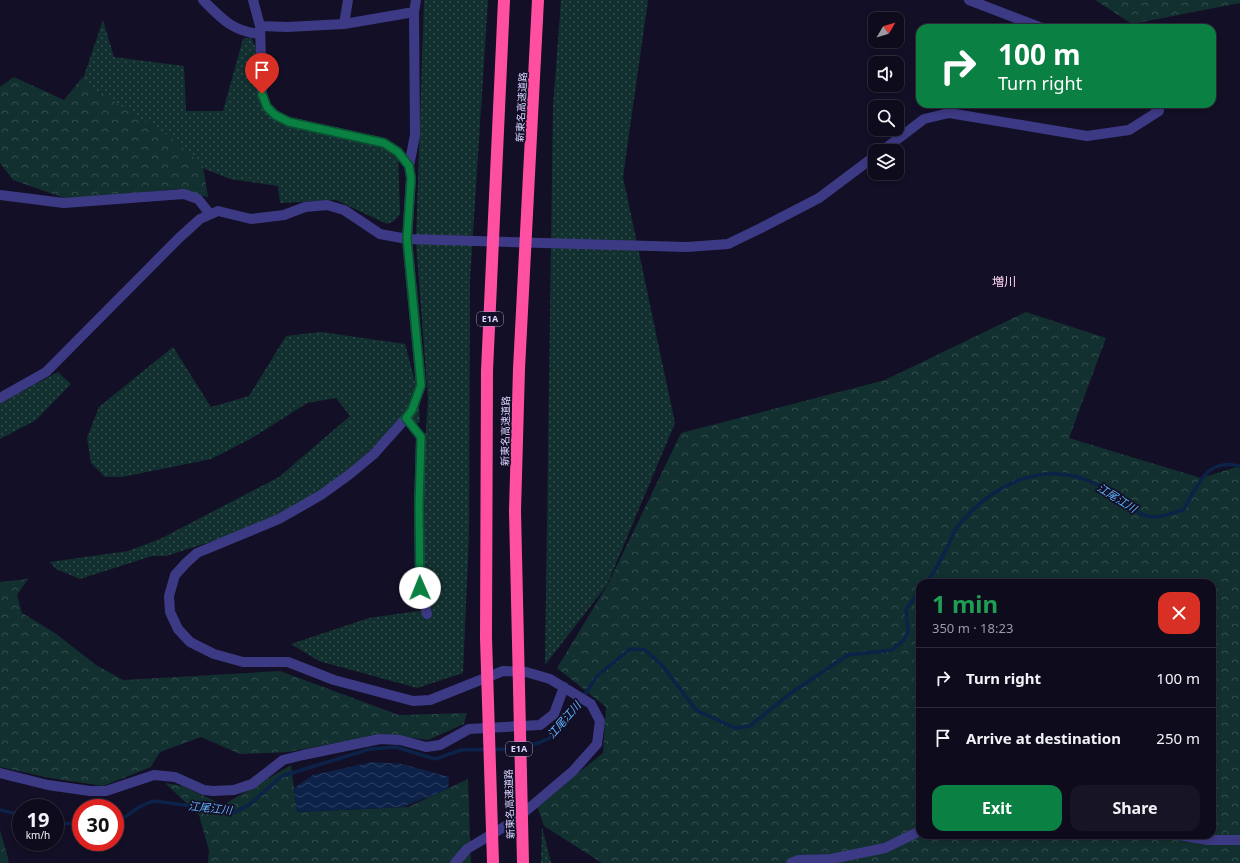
<!DOCTYPE html>
<meta charset="utf-8">
<style>
body{margin:0;font-family:"Noto Sans","Noto Sans JP",sans-serif;background:#171425;color:#f1f3f6;height:100vh;display:flex;flex-direction:column;font-size:15px;white-space:nowrap}
*{box-sizing:border-box;margin:0}
p{font-size:13px;color:#9b9ba3}
.icon{flex:none;width:22px;height:22px;fill:none;stroke:currentColor;stroke-width:2;stroke-linecap:round;stroke-linejoin:round}
.map{position:relative;flex:1;overflow:hidden}
.sheet{position:absolute;left:916px;top:579px;width:300px;height:260px;display:flex;flex-direction:column;background:#0e0b1c;border-radius:12px;box-shadow:0 2px 6px #0003,0 0 0 1px #2e2b3b}
.sheet>*{flex:none}
.hud{position:absolute;left:916px;top:24px;width:300px;height:84px;border-radius:12px;box-shadow:0 2px 6px #0003,0 0 0 1px #2e2b3b;background:#0b8043;color:#fff;overflow:hidden}
.needle{width:26px;rotate:52deg}
.tools{position:absolute;left:868px;top:12px;display:grid;gap:8px}
.tools a{display:grid;place-items:center;width:36px;height:36px;border-radius:8px;background:#0e0b1c;box-shadow:0 2px 6px #0003,0 0 0 1px #2e2b3b;font-size:20px}
.speed{position:absolute;left:12px;top:799px;display:flex;gap:8px;font-size:20px;font-weight:700;text-align:center}
.speed>*{display:grid;place-content:center;width:52px;height:52px;border-radius:50%;background:#0e0b1c;box-shadow:0 2px 6px #0003,0 0 0 1px #2e2b3b;line-height:1}
.speed small{font-size:10px;font-weight:400}
.speed .limit{border:6px solid #d22;background:#fff;color:#111}
.pin{position:absolute;display:grid;place-items:center;width:34px;height:34px;color:#fff;margin:-41px -17px;border-radius:50% 50% 50% 0;rotate:-45deg;box-shadow:0 0 4px #0007}
.pin .icon{rotate:45deg}
.me{position:absolute;width:44px;margin:-22px;rotate:359deg;stroke-linejoin:round;filter:drop-shadow(0 0 3px #0008)}
.turn{display:flex;align-items:center;gap:14px;height:84px;padding:0 16px;font-size:18px}
.turn .icon{width:52px;height:52px;stroke-width:2.5}
.turn b{display:block;font-size:28px;line-height:34px}
.round{display:grid;place-items:center;flex:none;width:42px;height:42px;border-radius:12px;background:#171425}
.headline{display:flex;align-items:center;justify-content:space-between;height:68px;padding:0 16px}
h1{font-size:24px;font-weight:700;line-height:30px;color:#1e9e55}
.primary-button{display:flex;gap:8px;margin-top:auto;padding:8px 16px}
.primary-button a{flex:1;height:46px;border-radius:12px;background:#0b8043;color:#fff;font-size:16px;font-weight:700;line-height:46px;text-align:center}
.primary-button a+a{background:#171425;color:#f1f3f6}
ul{padding:0;list-style:none}
li{display:flex;align-items:center;gap:12px;height:60px;padding:0 16px;border-top:1px solid #2e2b3b}
li div{flex:1}
li b{display:block;font-size:15px}
li em{font-style:normal}
.map>svg:first-child{display:block}
</style>
<div class="map">
<svg width="1240" height="863" viewBox="0 0 1240 863">
<defs>
<pattern id="grass-dots" width="8" height="8" patternUnits="userSpaceOnUse"><rect width="8" height="8" fill="#12302f"/><path d="M2 2h.1M6 6h.1" fill="none" stroke="#344d4e" stroke-width="1.8" stroke-linecap="round"/></pattern>
<pattern id="forest-crowns" width="20" height="18" patternUnits="userSpaceOnUse"><rect width="20" height="18" fill="#12302f"/><path d="M2 6a3 3 0 1 1 6 0M12 15a3 3 0 1 1 6 0" fill="none" stroke="#344d4e"/></pattern>
<pattern id="water-waves" width="16" height="10" patternUnits="userSpaceOnUse"><rect width="16" height="10" fill="#0c2248"/><path d="M0 5q4-4 8 0t8 0" fill="none" stroke="#2f4163"/></pattern>
</defs>
<rect width="100%" height="100%" fill="#130f26"/>
<!-- grass -->
<path fill="url(#grass-dots)" d="M424 0H488L470 280 469 537 463 673 417 688 319 661 291 644 369 618 424 610 420 517 428 399 416 242Z
M561 0H648L623 177 675 423 607 585 545 665 553 107Z
M103 20 114 57 184 66 186 111H223L243 39 251 37 261 60 267 112 398 152 400 214 394 221 387 224 336 200 280 203 278 186 230 179 205 169 80 80 84 76Z
M321 332 405 344 418 392 420 423H401L315 499 260 526 166 556H152L80 579 56 569 50 562 128 551 160 539 279 477 350 416 336 398 307 403 252 438 211 459 122 477H105L91 463 87 438 99 407 173 347 211 407 249 396 286 336Z
M58 372 71 384 36 420 0 439V403Z
M542 827 551 863H541Z"/>
<!-- forest -->
<path fill="url(#forest-crowns)" fill-rule="evenodd" d="M1095 0H1240V3L1132 24Z
M14 77 64 100 80 80 172 138 203 166 208 197 178 189 67 199 13 180 0 163V87Z
M1026 312 1106 338 1069 438 1201 478 1240 466V863H602L544 826 537 806 603 753 606 707 557 668 608 584 681 433 885 380ZM920 583H1212V835H920Z
M28 579 17 595 22 613 55 633 96 665 123 680 280 671 399 715 467 713 464 724 428 740 383 734 288 752 240 754 201 737 160 752 151 767 103 786 50 778 0 767V582Z
M291 765 297 812 408 807 468 779 471 863H208L209 851 199 815 165 783 183 786 223 805Z
M0 830 8 858 9 863H0Z"/>
<!-- water -->
<path fill="url(#water-waves)" d="M372 762 402 764 449 777 448 789 403 807 297 812 294 788 313 775Z"/>
<g fill="none" stroke-linecap="round" stroke-linejoin="round">
<!-- stream -->
<path stroke="#0c2248" stroke-width="3.5" d="M926 583C936 571 942 557 949 544 952 538 954 530 959 525 993 483 1047 458 1098 485 1114 494 1136 516 1153 517 1162 518 1174 512 1183 510 1198 487 1205 457 1240 466
M0 810 21 815
M55 822 81 825
M115 823C129 816 139 804 155 801L235 812 249 805 282 776 370 749 396 747 435 759 461 750 508 749 538 743 550 738 574 711 597 676 630 649 645 650 662 665 696 710 735 728 750 726 791 693 848 655 892 650 904 640 908 632 906 609 920 591"/>
<!-- minor -->
<path stroke="#3d3a85" stroke-width="10" d="M203 0C221 18 232 31 259 34
M253 0 260 26 262 94 267 107 275 115 289 122 384 143 398 152 409 166 411 178 407 239 421 385 412 410 406 418 374 454 350 474 321 495 279 519 197 553 186 563 175 575 169 596 170 612 178 629 190 642 214 654 243 662H288L334 680 413 701 430 700 503 671 526 672 550 679 591 704 600 721 597 744 573 771 514 821 467 849 455 863
M969 0 1042 28
M344 24 414 12
M260 26 287 27 344 24 348 0
M882 151 924 119 949 113 1087 136 1129 130 1159 111 1153 104
M409 166 415 135 414 12 416 0
M0 195 64 203 184 194 198 199 210 214
M0 398 46 372 179 238 200 219 218 211 251 219 284 215 305 207 327 205 344 210 380 234 407 239 687 247 728 244 761 228 819 198 875 156
M406 418 421 437 419 506 420 588 427 614
M0 773 48 785 90 791H106L154 775 175 777 204 790 213 791 234 790 252 784 283 760 303 755 380 739 400 740 426 747 440 745 469 729 540 725 554 714 564 687
M1179 835 1208 840H1240
M791 863 799 860 831 859 885 848 920 831"/>
<!-- highway -->
<path stroke="#ff4fa3" stroke-width="12" d="M493 863 486 638 487 371 504 0
M523 863 515 511 519 369 538 0"/>
</g>
<g fill="none" stroke-linecap="round" stroke-linejoin="round">
<defs>
<path id="route" d="M262 94 267 107 275 115 289 122 384 143 398 152 409 166 411 178 407 239 421 385 412 410 406 418 421 437 419 506 420 588"/>
</defs>
<!-- route casing -->
<use href="#route" stroke="#07532c" stroke-width="10"/>
<!-- route -->
<use href="#route" stroke="#0b8043" stroke-width="7"/>
</g>
<g text-anchor="middle" stroke-width="3.5" stroke-linejoin="round" paint-order="stroke">
<!-- shield labels -->
<g fill="#130f26" stroke="#9e99be" stroke-width="1">
<rect x="477" y="312" width="26" height="14" rx="3"/>
<rect x="506" y="742" width="26" height="14" rx="3"/>
</g>
<g font-size="9" font-weight="bold" fill="#d9d4ff">
<text x="490" y="322">E1A</text>
<text x="519" y="752">E1A</text>
</g>
<!-- street labels -->
<g font-size="10" fill="#d9d4ff" stroke="#130f26">
<text transform="translate(521 107) rotate(-87)" y="4">新東名高速道路</text>
<text transform="translate(505 431) rotate(-89)" y="4">新東名高速道路</text>
<text transform="translate(509 804) rotate(-92)" y="4">新東名高速道路</text>
</g>
<!-- water labels -->
<g font-size="11" font-style="italic" fill="#62b6ff" stroke="#130f26">
<text transform="translate(1117 498) rotate(32)" y="4">江尾江川</text>
<text transform="translate(564 720) rotate(-49)" y="4">江尾江川</text>
<text transform="translate(210 808) rotate(6)" y="4">江尾江川</text>
</g>
<!-- quarter labels -->
<g font-size="12" fill="#ffd6f0" stroke="#130f26">
<text x="1004" y="286">増川</text>
</g>
</g>
</svg>
<div class="tools">
<a><svg class="needle" viewBox="-14 -14 28 28"><path d="M0-13l5 13h-10z" fill="#e53935"/><path d="M0 13l5-13h-10z" fill="#9b9ba3"/></svg></a>
<a><svg class="icon" aria-label="sound" viewBox="0 0 24 24"><path d="M4 9h4l5-4v14l-5-4H4zM17 9q2 3 0 6"/></svg></a>
<a><svg class="icon" aria-label="search" viewBox="0 0 24 24"><circle cx="10" cy="10" r="6"/><path d="M15 15l6 6"/></svg></a>
<a><svg class="icon" aria-label="layers" viewBox="0 0 24 24"><path d="M12 4l9 5-9 5-9-5zM3 14l9 5 9-5"/></svg></a>
</div>
<div class="speed"><div>19<small>km/h</small></div><div class="limit">30</div></div>
<div class="pin" style="left:262px;top:94px;background:#d93025"><svg class="icon" aria-label="arrive" viewBox="0 0 24 24"><path d="M6 21V4h12l-3 4 3 4H6"/></svg></div>
<svg class="me" style="left:420px;top:588px" viewBox="-20 -20 40 40"><circle r="19" fill="#fff"/><path d="M0-13L10 11 0 6-10 11z" fill="#0b8043"/></svg>
<div class="hud">
<div class="turn"><svg class="icon" aria-label="right" viewBox="0 0 24 24"><path d="M7 20v-9h11M14 6l5 5-5 5"/></svg><div><b>100 m</b>Turn right</div></div>
</div>
<section class="sheet">
<div class="headline"><div><h1>1 min</h1><p>350 m · 18:23</p></div><a class="round" style="background:#d93025;color:#fff"><svg class="icon" aria-label="close" viewBox="0 0 24 24"><path d="M6 6l12 12M18 6L6 18"/></svg></a></div>
<ul>
<li><svg class="icon" aria-label="right" viewBox="0 0 24 24"><path d="M7 20v-9h11M14 6l5 5-5 5"/></svg><div><b>Turn right</b></div><em>100 m</em></li>
<li><svg class="icon" aria-label="arrive" viewBox="0 0 24 24"><path d="M6 21V4h12l-3 4 3 4H6"/></svg><div><b>Arrive at destination</b></div><em>250 m</em></li>
</ul>
<div class="primary-button"><a>Exit</a><a>Share</a></div>
</section>
</div>
